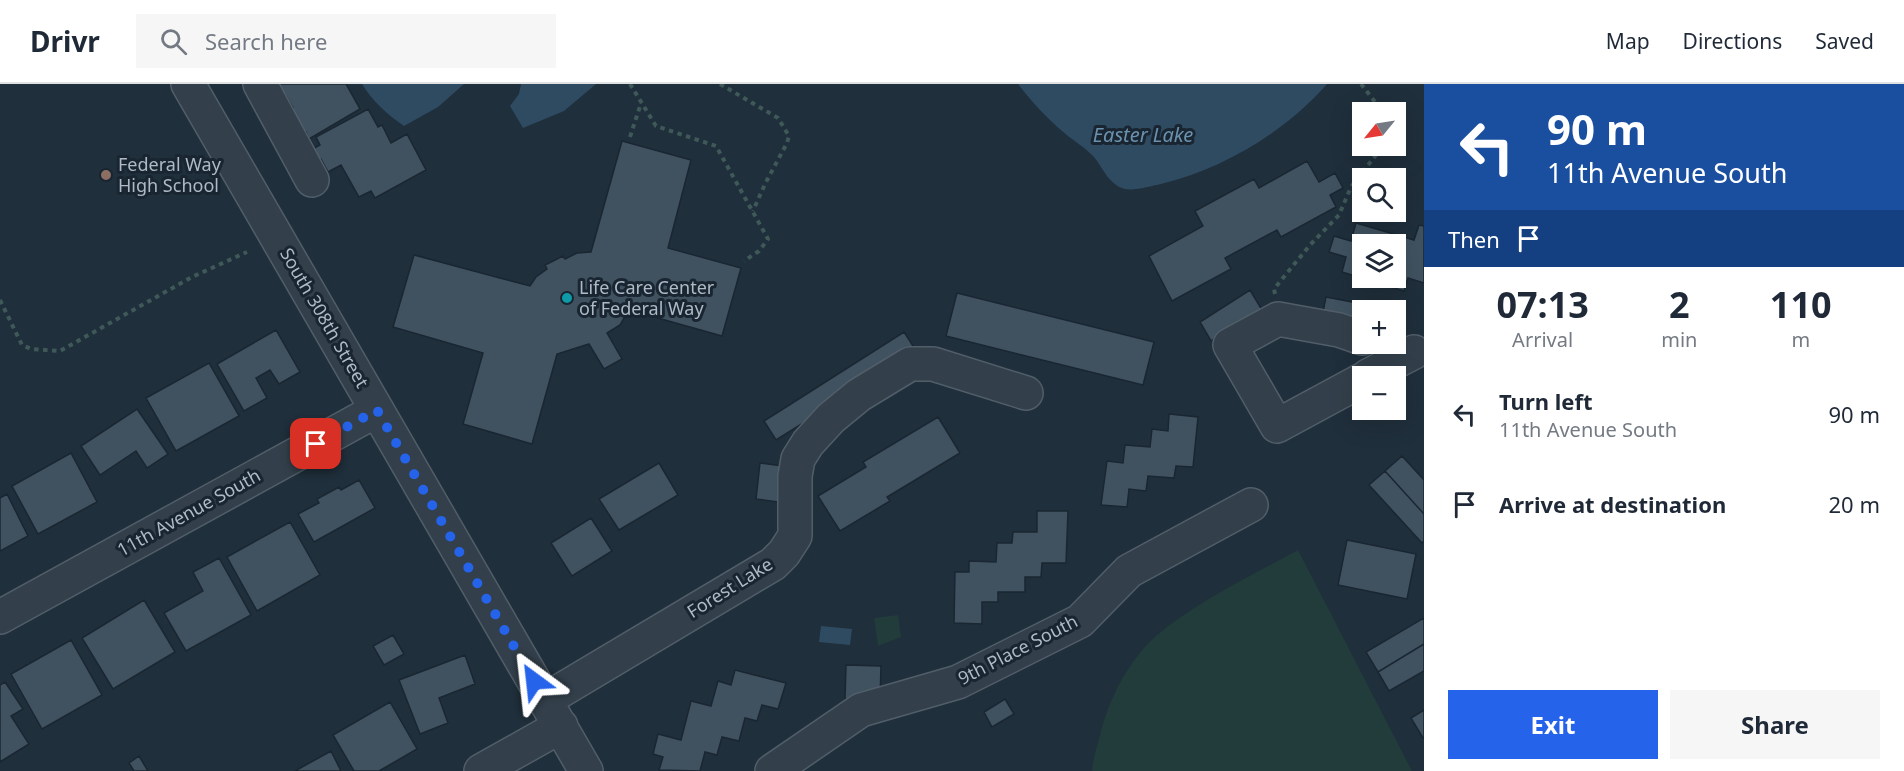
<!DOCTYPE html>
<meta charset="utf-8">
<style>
body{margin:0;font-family:"Noto Sans",sans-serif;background:#f6f6f7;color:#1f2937;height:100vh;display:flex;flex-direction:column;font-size:22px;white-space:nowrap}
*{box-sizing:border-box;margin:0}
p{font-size:20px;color:#747a83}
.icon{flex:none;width:33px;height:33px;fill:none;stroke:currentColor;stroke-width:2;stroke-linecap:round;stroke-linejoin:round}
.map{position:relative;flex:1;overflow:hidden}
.side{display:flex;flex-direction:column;background:#fff;width:480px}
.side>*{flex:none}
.top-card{background:#1a4fa0;color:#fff;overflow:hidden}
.needle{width:39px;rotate:240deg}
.controls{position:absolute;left:1352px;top:18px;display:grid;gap:12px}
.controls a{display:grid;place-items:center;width:54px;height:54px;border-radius:0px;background:#fff;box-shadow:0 6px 24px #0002;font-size:30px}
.pin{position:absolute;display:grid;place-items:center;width:51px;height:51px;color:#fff;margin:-26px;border-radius:12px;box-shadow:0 3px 9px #0006}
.me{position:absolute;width:66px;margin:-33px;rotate:330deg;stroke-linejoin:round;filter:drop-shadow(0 0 4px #0008)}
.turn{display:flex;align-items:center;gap:21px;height:126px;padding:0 24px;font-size:27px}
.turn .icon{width:78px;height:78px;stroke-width:2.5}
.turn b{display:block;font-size:42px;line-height:51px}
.then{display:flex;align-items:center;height:57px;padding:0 24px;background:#0003;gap:12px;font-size:22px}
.eta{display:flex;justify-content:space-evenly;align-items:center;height:102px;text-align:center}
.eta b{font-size:36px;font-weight:700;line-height:42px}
.button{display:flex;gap:12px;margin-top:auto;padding:12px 24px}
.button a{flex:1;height:69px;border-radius:0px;background:#2563eb;color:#fff;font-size:24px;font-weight:700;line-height:69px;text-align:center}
.button a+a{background:#f6f6f7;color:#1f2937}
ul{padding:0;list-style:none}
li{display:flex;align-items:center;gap:18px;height:90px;padding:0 24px}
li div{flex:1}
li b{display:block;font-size:22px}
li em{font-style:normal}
header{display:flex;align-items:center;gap:36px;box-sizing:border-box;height:84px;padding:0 30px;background:#fff;border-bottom:2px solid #e0e1e3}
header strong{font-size:28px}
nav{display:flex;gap:33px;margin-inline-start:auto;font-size:21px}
.search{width:420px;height:54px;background:#f6f6f7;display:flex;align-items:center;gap:15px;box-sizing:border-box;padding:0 21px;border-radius:0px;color:#747a83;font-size:22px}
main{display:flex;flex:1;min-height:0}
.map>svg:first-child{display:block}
</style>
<header>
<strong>Drivr</strong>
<div class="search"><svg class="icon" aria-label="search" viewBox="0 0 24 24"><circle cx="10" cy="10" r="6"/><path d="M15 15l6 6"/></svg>Search here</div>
<nav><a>Map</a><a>Directions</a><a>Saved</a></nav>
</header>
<main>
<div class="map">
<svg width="1424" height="687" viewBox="0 0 1424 687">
<rect width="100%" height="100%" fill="#1f2f3b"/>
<!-- green -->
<path fill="#213c3b" d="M1298 466 1412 687H1092C1093 675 1097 663 1100 651 1109 615 1128 577 1156 552 1196 518 1253 491 1298 466Z
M898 531 901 553 878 562 874 534Z"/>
<!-- water -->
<path fill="#2f4b62" d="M362 0H464L438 23 404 42C387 30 373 18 362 0Z
M521 0H596L564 27 523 44 510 22 519 10Z
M1018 0H1327C1285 48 1223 85 1161 100 1151 102 1135 107 1125 105 1109 101 1103 84 1094 73 1085 63 1072 56 1062 47 1047 34 1030 16 1018 0Z
M821 542 852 545 850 561 819 558Z"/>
<!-- building -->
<path fill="#405260" stroke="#1a2732" stroke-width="1.5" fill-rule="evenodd" d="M264 0H346L360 25 309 55 306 48 294 55 281 31 293 24 286 12 275 19Z
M368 25 378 43 382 41 391 59 407 50 426 86 375 114 371 107 359 113 341 81 328 88 321 75 315 79 309 67 320 61 316 53Z
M622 57 691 76 668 164 741 184 722 252 629 226 620 241 607 249 622 275 604 285 589 260 557 270 532 360 463 340 483 269 393 243 414 171 530 202 536 193 547 185 545 181 563 172 565 175 577 169 591 168Z
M1307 77 1319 98 1335 89 1343 104 1330 111 1336 123 1281 153 1277 146 1225 174 1231 185 1172 217 1149 172 1203 142 1195 127 1254 95 1259 104Z
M1356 139 1414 156 1419 141 1424 142V199L1408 194 1404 207 1342 188 1346 173 1329 168 1334 152 1351 157ZM1362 160H1395V194H1362Z
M1250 206 1262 226 1211 257 1200 238Z
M957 209 1154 258 1143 301 946 252Z
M1326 213 1394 226H1362V246L1321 238Z
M276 246 300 288 279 300 270 286 256 294 267 314 244 327 217 280Z
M904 248 917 268 776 356 764 337Z
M209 279 239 332 176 367 146 314Z
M137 325 168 370 147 384 136 367 100 391 81 362Z
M1169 330 1198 333 1193 383 1176 382 1174 394 1148 392 1146 407 1129 405 1127 423 1101 421 1107 377 1123 379 1125 361 1150 363 1152 345 1168 347Z
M938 333 960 369 887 413 890 417 840 447 818 412 866 383 863 378Z
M71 369 97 418 38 450 12 402Z
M1402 372 1424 396V430L1385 387Z
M659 379 678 411 619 446 599 415Z
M760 379 783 382 778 418 756 415Z
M1385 387 1424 430V457L1422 459 1369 401Z
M359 396 375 424 314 458 298 430 319 419 317 415 339 403 341 406Z
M7 410 28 452 0 467V414Z
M1037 427H1068L1066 479H1042L1041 493H1025V508H998V518H982V540L954 539 955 488H969V477L996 478 997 459H1012L1013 448H1037Z
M591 434 612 467 572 492 551 459Z
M290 438 320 491 257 527 227 473Z
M1347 456 1416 470 1407 515 1338 501Z
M219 474 251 531 186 567 164 529 203 507 193 488Z
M144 516 175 568 113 605 82 554Z
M1424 534V560L1378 588 1366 568Z
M393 551 404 570 384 581 373 562Z
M71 556 102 611 42 645 11 590Z
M1424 560V587L1389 607 1378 588Z
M465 571 475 600 439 614 448 639 420 650 399 596Z
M846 581 881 582 880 617 845 615Z
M735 586 786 599 778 625 762 621 757 637 745 634 739 657 722 653 717 671 705 668 700 687 659 686 663 673 653 670 658 650 681 656 691 617 711 622 718 597 731 601Z
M5 598 23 625 11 632 29 660 0 678V601Z
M1005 615 1014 630 992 643 984 628Z
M390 618 417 665 379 687H354L333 651Z
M1424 626V654H1423L1411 634Z
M331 667 341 687H295Z
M139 672 148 687H134L129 679Z"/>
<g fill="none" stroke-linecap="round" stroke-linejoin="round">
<defs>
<path id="minor" d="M188 0 586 687
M260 0 312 96
M1362 254 1339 246 1278 235 1230 261 1277 342 1362 296
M1368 292 1414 268
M0 533 377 326
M545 616 773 480 784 469 795 452V392L798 375 808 359 831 334 859 311 910 280H933L1026 309
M481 687 561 642
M772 687 861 626 958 598 1080 537 1129 487 1251 421"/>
</defs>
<!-- minor casing -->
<use href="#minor" stroke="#515e69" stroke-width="36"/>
<!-- path -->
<path stroke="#3f5858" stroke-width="4" stroke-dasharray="4.5 4.5" stroke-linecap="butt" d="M630 0 656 42 716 62 768 155 759 167 744 177
M720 0 778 34 789 52 787 59 765 100 753 127
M1361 0 1383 28
M630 53 641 19
M1275 210 1274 205 1310 161 1339 131 1351 103 1383 62
M0 216 22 261 31 265 60 267 192 193 247 168"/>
<!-- minor -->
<use href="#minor" stroke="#33404b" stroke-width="33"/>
</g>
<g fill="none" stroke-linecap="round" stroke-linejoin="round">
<!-- route -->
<path stroke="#2563eb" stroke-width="10" stroke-dasharray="0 18" d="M316 360 377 326 534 597"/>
</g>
<!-- markers -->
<circle fill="#8d6e63" stroke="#192530" stroke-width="2" cx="106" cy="91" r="6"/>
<circle fill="#0f9aa8" stroke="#192530" stroke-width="2" cx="567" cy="214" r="6"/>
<g text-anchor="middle" stroke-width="6" stroke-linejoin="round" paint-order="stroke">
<!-- poi labels -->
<g font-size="18" fill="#aebbc7" stroke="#192530" text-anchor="start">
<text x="118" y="87">Federal Way<tspan x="118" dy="21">High School</tspan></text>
<text x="579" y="210">Life Care Center<tspan x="579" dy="21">of Federal Way</tspan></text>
</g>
<!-- street labels -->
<g font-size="18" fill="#aebbc7" stroke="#192530">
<text transform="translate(324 234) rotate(60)" y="6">South 308th Street</text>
<text transform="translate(189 429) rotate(-29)" y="6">11th Avenue South</text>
<text transform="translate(730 504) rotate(-32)" y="6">Forest Lake</text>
<text transform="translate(1018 566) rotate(-27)" y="6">9th Place South</text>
</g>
<!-- water labels -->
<g font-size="20" font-style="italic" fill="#6b91ae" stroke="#192530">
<text x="1143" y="58">Easter Lake</text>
</g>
</g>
</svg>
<div class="controls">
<a><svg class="needle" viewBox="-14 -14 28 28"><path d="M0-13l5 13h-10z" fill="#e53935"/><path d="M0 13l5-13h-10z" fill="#747a83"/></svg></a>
<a><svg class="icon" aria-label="search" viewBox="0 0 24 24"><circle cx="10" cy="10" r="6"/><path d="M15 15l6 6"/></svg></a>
<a><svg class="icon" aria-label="layers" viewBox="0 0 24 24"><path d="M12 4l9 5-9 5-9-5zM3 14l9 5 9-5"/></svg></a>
<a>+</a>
<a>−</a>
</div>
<div class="pin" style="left:316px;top:360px;background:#d93025"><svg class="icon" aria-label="arrive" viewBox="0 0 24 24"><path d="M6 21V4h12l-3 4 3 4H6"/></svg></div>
<svg class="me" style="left:534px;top:597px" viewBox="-20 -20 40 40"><path d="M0-17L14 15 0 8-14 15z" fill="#2563eb" stroke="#fff" stroke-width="4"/></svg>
</div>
<section class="side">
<div class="top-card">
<div class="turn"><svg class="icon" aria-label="left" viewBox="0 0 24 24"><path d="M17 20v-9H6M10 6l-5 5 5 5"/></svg><div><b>90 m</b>11th Avenue South</div></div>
<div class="then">Then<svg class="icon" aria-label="arrive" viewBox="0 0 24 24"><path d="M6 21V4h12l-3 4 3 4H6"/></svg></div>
</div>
<div class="eta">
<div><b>07:13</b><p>Arrival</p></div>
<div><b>2</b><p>min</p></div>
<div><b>110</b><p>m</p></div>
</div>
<ul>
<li><svg class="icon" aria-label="left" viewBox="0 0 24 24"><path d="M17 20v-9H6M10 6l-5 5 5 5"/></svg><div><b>Turn left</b><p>11th Avenue South</p></div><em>90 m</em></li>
<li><svg class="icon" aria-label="arrive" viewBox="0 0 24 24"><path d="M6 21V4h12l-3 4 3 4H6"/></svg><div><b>Arrive at destination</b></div><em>20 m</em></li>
</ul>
<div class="button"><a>Exit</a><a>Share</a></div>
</section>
</main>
